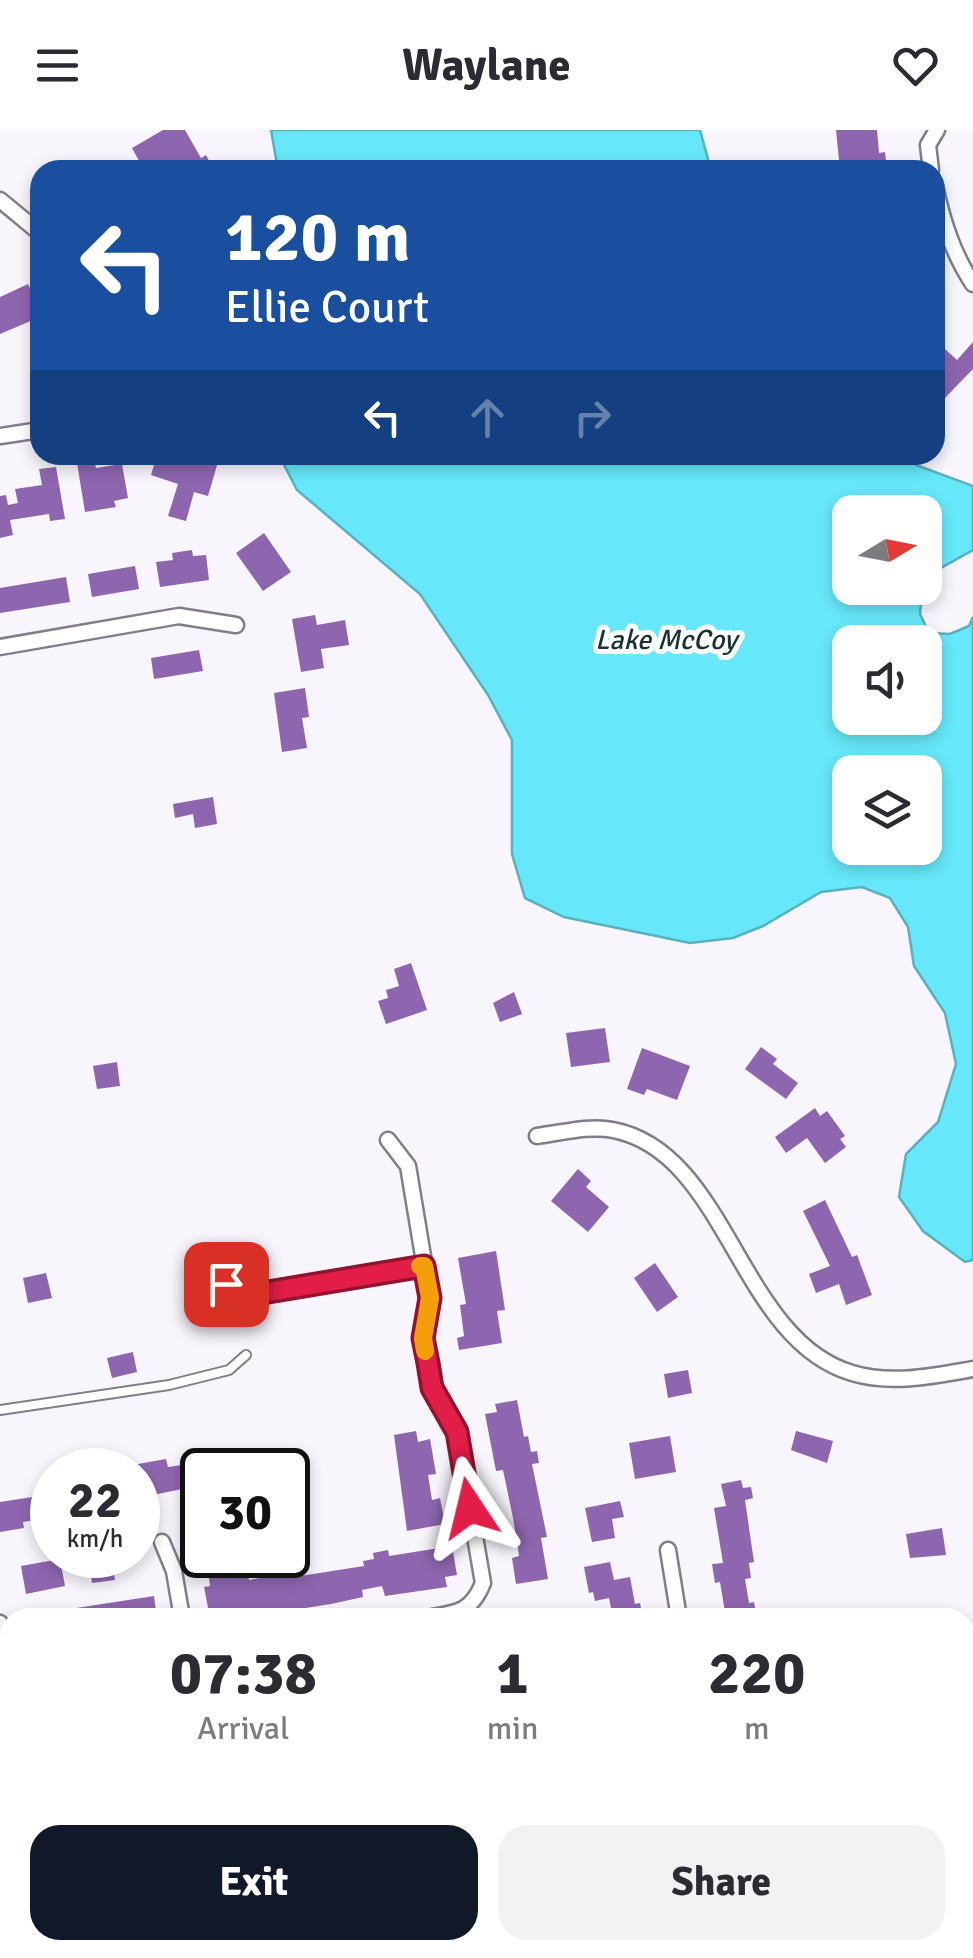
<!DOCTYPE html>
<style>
body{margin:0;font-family:Signika,sans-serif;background:#f2f2f3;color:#2b2b33;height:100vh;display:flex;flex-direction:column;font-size:38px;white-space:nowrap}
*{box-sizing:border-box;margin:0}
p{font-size:32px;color:#7c7c81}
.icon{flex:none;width:55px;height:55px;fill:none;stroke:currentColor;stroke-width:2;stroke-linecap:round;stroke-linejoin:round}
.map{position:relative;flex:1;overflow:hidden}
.side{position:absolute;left:0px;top:1478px;width:975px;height:352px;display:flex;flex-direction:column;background:#fff;border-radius:30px 30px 0 0;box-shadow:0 5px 15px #0003}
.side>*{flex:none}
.hud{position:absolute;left:30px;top:30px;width:915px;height:305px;border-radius:30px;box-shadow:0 5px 15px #0003;background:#1a4fa0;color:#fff;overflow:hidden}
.needle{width:65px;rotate:80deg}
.buttons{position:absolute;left:832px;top:365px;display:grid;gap:20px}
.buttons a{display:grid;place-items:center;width:110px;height:110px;border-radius:20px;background:#fff;box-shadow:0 5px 15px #0003;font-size:50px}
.speed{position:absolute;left:30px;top:1318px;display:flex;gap:20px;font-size:50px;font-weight:700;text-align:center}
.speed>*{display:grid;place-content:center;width:130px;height:130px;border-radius:50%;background:#fff;box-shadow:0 5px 15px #0003;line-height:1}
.speed small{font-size:25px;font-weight:400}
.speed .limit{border:5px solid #111;border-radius:15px;background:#fff;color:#111}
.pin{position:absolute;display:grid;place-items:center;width:85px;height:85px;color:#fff;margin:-42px;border-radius:20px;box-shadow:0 5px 15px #0006}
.me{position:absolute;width:110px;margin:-55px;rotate:350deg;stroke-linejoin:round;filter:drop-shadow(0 0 8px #0008)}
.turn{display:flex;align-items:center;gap:35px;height:210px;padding:0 30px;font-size:45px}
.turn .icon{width:130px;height:130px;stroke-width:2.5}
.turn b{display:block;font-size:70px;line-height:85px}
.lanes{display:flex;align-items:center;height:95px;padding:0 30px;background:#0003;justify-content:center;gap:50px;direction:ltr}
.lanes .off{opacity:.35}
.eta{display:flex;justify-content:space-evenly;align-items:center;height:170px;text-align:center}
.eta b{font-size:60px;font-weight:700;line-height:70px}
.cta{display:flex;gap:20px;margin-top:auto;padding:20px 30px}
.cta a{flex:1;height:115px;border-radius:30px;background:#111827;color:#fff;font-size:40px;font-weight:700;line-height:115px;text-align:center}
.cta a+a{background:#f2f2f3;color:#2b2b33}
header{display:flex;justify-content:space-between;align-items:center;height:130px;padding:0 30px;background:#fff;font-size:45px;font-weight:700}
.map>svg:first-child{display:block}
</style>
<header><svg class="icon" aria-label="menu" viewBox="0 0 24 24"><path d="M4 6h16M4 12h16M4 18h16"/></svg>Waylane<svg class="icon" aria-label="heart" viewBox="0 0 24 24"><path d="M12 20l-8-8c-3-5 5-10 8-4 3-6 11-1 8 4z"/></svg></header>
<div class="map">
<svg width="973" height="1828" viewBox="0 0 973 1828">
<rect width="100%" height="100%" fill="#f9f5fd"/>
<!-- water -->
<path fill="#66e8fa" stroke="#57b1bf" stroke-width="2.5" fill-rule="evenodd" d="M271 0H700L711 40H278Z
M279 325H904L916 335 973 356V420L932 443 925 454V382H850V458H922L920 484 929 503 950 504 969 496 973 487V1130L965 1132 923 1101 899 1067 906 1024 938 992 956 934 945 883 914 836 908 797 890 768 862 757 821 762 763 796 733 808 690 813 564 787 525 768 512 724V610L488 565 420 464 297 360ZM850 512H925V588H850ZM850 642H925V718H850Z"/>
<!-- building -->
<path fill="#8e66af" d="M163 0H185L201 28 206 25 214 40H144L132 18Z
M836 0H877L879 23 885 22 887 39 840 40Z
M28 154 35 168 40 165V187L0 204V167Z
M935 210 957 230 973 212V239L945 268 935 259Z
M183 325H220L208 366 194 362 186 391 168 386 178 354 151 345 156 328 180 335Z
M94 330 96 338 122 334 128 368 114 371 116 377 85 382 77 333Z
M56 337 65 389 50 391 49 384 10 390 13 405 0 408V366L6 365 8 375 18 373 15 359 42 355 39 339Z
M264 403 291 442 263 461 236 423Z
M192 420 193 426 206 425 209 450 160 457 156 432 173 430 172 423Z
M135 436 139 459 92 467 88 444Z
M66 447 70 472 0 483V458Z
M315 485 317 495 345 490 349 515 321 519 324 538 301 542 292 489Z
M199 520 203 541 154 549 151 528Z
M305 558 309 587 302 588 307 618 282 622 274 563Z
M213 667 217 694 195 698 193 684 175 688 173 674Z
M411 833 427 880 386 894 378 871 388 868 386 860 399 856 394 839Z
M514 862 522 884 500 892 493 873Z
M605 898 610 932 571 937 566 903Z
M761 917 777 929 773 934 798 953 786 969 745 939Z
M642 918 690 936 677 970 647 959 644 965 627 959Z
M117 932 120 956 97 959 93 936Z
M815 978 820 986 827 981 845 1006 840 1009 846 1017 825 1033 807 1008 786 1023 775 1007Z
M578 1039 591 1051 586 1057 609 1077 588 1102 551 1071Z
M825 1070 852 1127 857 1125 872 1165 846 1175 839 1154 816 1163 809 1144 830 1136 803 1081Z
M496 1121 505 1180 497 1181 502 1213 459 1220 457 1208 464 1206 460 1175 466 1174 458 1128Z
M655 1133 678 1167 657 1182 634 1148Z
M46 1143 52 1168 28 1173 23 1148Z
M133 1222 137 1242 112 1248 107 1228Z
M688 1240 692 1263 668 1268 664 1244Z
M517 1270 524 1307 528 1306 531 1322 537 1321 539 1333 532 1334 547 1407 541 1408 548 1449 516 1454 512 1428 519 1426 513 1388 503 1340 496 1341 485 1284 497 1282 495 1274Z
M416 1301 418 1312 430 1309 436 1344 428 1345 432 1370 440 1368 445 1394 407 1401 394 1305Z
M796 1301 833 1311 827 1333 791 1320Z
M670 1306 676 1342 635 1349 629 1313Z
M237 1327 239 1340H202V1355L138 1368V1334L166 1329 168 1337Z
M741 1350 743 1358 751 1357 753 1368 745 1370 754 1432 749 1433 751 1448 745 1449 749 1473 754 1472 757 1488H726L720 1452 715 1453 712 1434 723 1433 714 1378 726 1376 721 1354Z
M52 1364V1387L23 1392 24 1398 0 1402V1372Z
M620 1371 624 1387 612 1389 615 1408 592 1412 585 1378Z
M942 1398 946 1425 910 1428 906 1404Z
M452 1416 457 1445 445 1447 447 1457 385 1466 382 1456 362 1460 363 1467 331 1474 242 1488H210L204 1457 210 1456 206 1425H245L249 1450 294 1442V1447L364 1436 363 1431 374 1429 373 1423 388 1420 389 1426Z
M95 1425H123L125 1436 113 1438 115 1450 92 1453 88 1426Z
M60 1429 65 1456 26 1464 21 1436Z
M610 1432 614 1450 630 1447 635 1474 640 1473 643 1488H613L609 1468 595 1471 593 1462 589 1463 584 1437Z
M154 1466 157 1488H57V1481Z"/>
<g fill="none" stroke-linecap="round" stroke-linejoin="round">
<defs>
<path id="lane" d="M0 1280 169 1255 229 1240 246 1225"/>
<path id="street" d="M931 40 928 15 937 0
M935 56C943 92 953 124 973 154
M0 70 40 103
M0 306 40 300
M0 517 179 486 236 495
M537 1006C561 1003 589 995 613 1000 728 1022 738 1209 852 1243 891 1255 933 1246 973 1239
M388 1010 408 1036 430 1168 423 1208 433 1258 457 1302 483 1453C471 1483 456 1483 426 1488
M226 1154 244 1166 424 1135
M162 1412 174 1441 182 1488
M668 1420 679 1488
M0 1493 10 1537"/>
<path id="secondary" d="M965 1677 973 1675
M58 1828 106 1820"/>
</defs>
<!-- lane casing -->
<use href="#lane" stroke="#837d89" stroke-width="12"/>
<!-- street casing -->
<use href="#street" stroke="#837d89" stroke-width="19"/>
<!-- secondary casing -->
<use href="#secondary" stroke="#837d89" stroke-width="25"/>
<!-- lane -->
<use href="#lane" stroke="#fff" stroke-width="8"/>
<!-- street -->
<use href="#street" stroke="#fff" stroke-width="14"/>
<!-- secondary -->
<use href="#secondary" stroke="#fff" stroke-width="20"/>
</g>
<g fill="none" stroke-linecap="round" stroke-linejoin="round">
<defs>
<path id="route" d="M226 1154 244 1166 424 1136 430 1168 423 1208 428 1233 432 1258 457 1302 470 1378"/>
</defs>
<!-- route casing -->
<use href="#route" stroke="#92132f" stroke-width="25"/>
<!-- route -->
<use href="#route" stroke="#e11d48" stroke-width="18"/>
<!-- slow -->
<path stroke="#f59e0b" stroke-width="18" d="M420 1136H424L430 1168 423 1208 425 1221"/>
</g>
<g text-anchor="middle" stroke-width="10" stroke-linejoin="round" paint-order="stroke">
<!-- water labels -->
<g font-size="28" font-style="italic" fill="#1c3236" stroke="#fff">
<text x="666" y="519">Lake McCoy</text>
</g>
</g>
</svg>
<div class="buttons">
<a><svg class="needle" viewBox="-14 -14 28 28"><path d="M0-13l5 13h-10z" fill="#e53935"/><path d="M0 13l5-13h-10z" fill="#7c7c81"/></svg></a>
<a><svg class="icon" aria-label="sound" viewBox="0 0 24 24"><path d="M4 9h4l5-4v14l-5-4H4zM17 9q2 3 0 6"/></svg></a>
<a><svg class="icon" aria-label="layers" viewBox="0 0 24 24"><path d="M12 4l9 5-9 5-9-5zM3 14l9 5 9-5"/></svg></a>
</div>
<div class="speed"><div>22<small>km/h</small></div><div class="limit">30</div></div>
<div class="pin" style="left:226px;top:1154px;background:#d93025"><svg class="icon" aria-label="arrive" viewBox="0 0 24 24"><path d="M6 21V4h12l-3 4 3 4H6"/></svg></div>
<svg class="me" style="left:470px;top:1378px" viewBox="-20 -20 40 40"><path d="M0-17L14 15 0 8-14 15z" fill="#e11d48" stroke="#fff" stroke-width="4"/></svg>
<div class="hud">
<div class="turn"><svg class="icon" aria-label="left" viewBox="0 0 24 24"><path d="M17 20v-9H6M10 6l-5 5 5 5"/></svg><div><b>120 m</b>Ellie Court</div></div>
<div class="lanes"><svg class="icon" aria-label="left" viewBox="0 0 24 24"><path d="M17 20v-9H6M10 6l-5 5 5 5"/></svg><svg class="icon off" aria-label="ahead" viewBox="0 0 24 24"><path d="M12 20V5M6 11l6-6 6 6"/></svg><svg class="icon off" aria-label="right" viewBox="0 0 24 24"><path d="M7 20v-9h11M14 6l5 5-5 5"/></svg></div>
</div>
<section class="side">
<div class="eta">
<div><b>07:38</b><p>Arrival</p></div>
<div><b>1</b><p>min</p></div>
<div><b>220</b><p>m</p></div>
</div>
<div class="cta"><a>Exit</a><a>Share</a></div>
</section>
</div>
